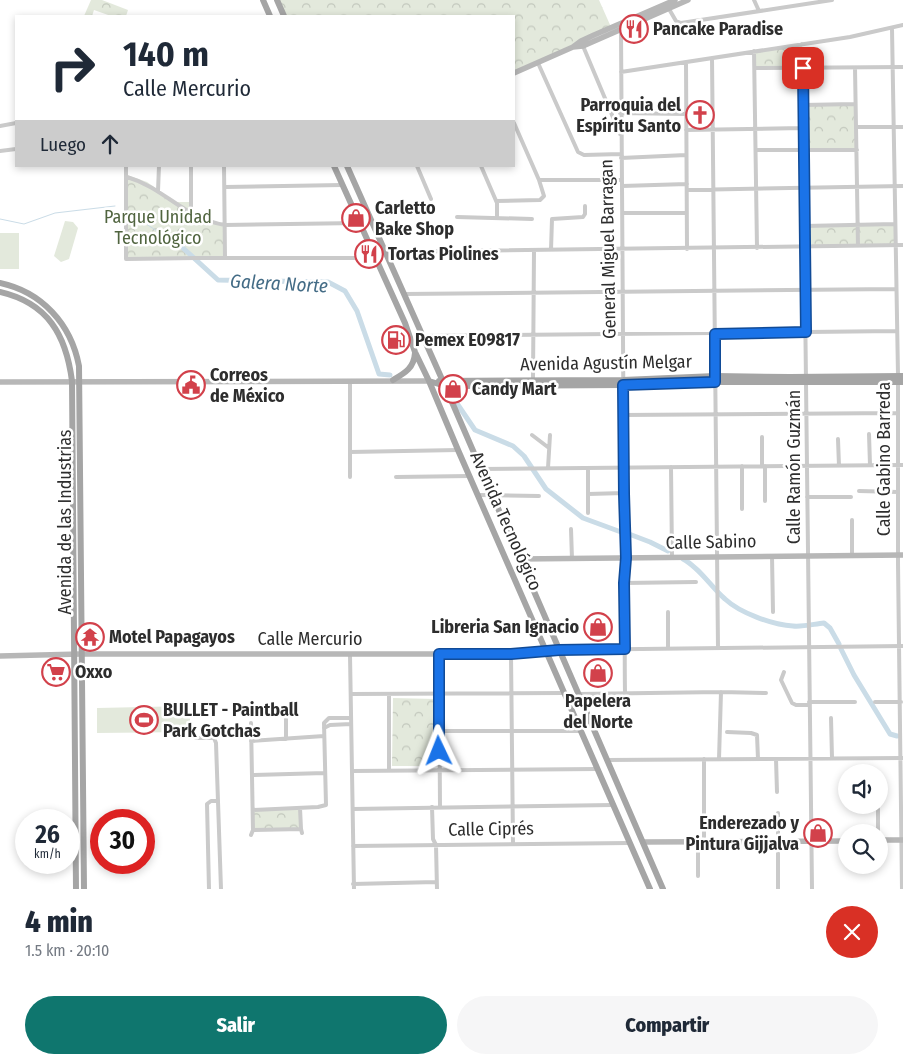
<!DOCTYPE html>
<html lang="es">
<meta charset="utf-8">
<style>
body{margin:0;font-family:"Fira Sans Condensed",sans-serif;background:#f6f6f7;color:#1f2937;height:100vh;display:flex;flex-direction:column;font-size:19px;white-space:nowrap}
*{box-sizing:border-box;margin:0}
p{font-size:16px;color:#747a83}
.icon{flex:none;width:28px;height:28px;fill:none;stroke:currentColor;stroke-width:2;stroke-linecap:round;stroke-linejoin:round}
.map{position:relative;height:889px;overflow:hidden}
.details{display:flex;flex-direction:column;background:#fff;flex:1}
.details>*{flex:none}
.hud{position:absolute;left:15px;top:15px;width:500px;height:152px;border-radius:0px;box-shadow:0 2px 8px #0003;background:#fff;color:#1f2937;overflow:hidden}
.fabs{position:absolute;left:838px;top:764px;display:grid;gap:10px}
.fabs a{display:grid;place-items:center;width:50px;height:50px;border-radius:50%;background:#fff;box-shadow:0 2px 8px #0003;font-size:25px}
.speed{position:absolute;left:15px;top:809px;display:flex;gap:10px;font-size:25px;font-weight:700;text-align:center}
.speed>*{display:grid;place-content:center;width:65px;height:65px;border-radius:50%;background:#fff;box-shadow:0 2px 8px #0003;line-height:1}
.speed small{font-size:12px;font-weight:400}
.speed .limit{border:8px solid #d22;background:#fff;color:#111}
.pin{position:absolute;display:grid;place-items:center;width:42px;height:42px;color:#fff;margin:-21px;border-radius:10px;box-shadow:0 2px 8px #0006}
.me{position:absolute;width:55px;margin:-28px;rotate:358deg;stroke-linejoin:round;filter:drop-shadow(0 0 4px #0008)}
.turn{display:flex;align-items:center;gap:18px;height:105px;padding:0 25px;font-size:22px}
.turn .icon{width:65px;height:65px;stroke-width:2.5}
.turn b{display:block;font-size:35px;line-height:42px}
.then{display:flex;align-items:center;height:48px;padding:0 25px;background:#0003;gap:10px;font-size:19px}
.round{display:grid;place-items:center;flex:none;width:52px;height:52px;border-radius:26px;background:#f6f6f7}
.headline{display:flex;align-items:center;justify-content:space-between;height:85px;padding:0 25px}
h1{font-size:30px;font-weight:800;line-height:38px}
.button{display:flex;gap:10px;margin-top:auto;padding:10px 25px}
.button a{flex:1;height:58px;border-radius:30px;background:#0f766e;color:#fff;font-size:20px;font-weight:800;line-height:58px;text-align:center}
.button a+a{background:#f6f6f7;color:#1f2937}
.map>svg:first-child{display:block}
</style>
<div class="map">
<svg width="903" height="889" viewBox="0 0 903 889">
<defs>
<pattern id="park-crowns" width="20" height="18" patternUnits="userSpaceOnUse" patternTransform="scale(1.25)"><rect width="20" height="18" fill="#e3e9dc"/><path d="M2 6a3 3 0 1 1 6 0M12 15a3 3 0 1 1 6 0" fill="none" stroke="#c3c8bd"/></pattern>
</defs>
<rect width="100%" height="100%" fill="#fff"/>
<!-- grass -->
<path fill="#e3e9dc" d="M65 221 73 222 78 228 69 259 61 262 54 256Z
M0 233H19V269H0Z
M190 706V732L97 733V708Z"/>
<!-- park -->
<path fill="url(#park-crowns)" d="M91 0H102L128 10 126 16H111L94 10 92 16H84Z
M276 0H599L611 27 514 73V16H283Z
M802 44 803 68H755L754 51Z
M855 104 857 150H804L803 105Z
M127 175 147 182 178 204V202H191V212L204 219 225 225 224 256 126 259Z
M895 224 896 246 805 248V226Z
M393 698 436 699V766H392Z
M300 808 301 829 253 830V810Z"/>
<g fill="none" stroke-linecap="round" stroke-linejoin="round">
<!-- stream -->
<path stroke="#cadce7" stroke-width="1" d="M137 218 183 248
M0 219 24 224 55 213 115 206"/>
<!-- canal -->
<path stroke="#cadce7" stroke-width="5" d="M183 248 218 280 328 282 345 291 357 311 379 374 390 375
M454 399 475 430 513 446 524 456 546 489 583 518 621 532
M629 534 650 542 668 551
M683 559C700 568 711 587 725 599 740 613 773 625 793 626 803 627 814 624 824 623L830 628 839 644
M841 649 854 675 890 734 897 736"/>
<!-- street -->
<path stroke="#cacaca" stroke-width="4" d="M754 0 759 11
M669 9 676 21 681 23 832 0
M892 29 898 375V563L902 889
M621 30 624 493C626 560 624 627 625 693
M802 44 812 889
M583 46 620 134
M754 51 757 248
M712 58 718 648
M686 62 687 249
M538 63 578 152 584 155 621 154
M755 68 903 67
M855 68 858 246
M621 72 850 37 903 25
M803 105 855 104
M620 113 686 114
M0 126 16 123
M856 127H903
M686 130 803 128
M756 150H857
M0 151 16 149
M621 158 686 155
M126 166V259L196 258H375
M224 166 225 258
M417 166 431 199
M481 166 497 203V218
M127 177C165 188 183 218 225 225L359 223
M539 180H622
M622 186 687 184
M225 187 342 185
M687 190 903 186
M158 191 159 166
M496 201 540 200 544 196 539 180 514 123
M622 213H687
M191 214V166
M457 217 532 219
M805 226 895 224
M551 250 552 219 583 217 585 214V206
M384 252 903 245
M404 294 896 289
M422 336 897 331
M533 379 534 250
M623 415 898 413
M869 434 870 465
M532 435 549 448
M762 437V466
M838 439 839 466
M350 452 458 450
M742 466V509
M765 466V501
M671 467 672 557
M548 468 550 435
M588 468V513
M480 469 903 465
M350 477V381
M396 477 470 476
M859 491 898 492
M588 494 624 493
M479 495 539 496
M807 497H851
M852 520V556
M571 529 572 559
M772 556 773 612
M624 583 696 582
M668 649V612
M559 650 903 646
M439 654 440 807
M511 654 513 844
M350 655 354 889
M784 672 781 680 792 703 796 705H810
M351 694 565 693
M389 694V771
M578 694 721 692 766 693
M809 702H855
M875 702H901
M831 718 832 758
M251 723 253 830 251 835
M324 728 330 725 351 724
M439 731H581
M727 732 751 733 757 735 758 759
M196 738H214L216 743 221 889
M286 739V715
M251 741 324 736
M704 759V842
M719 759 721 692
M776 759 777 792
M607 760 903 758
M352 771 597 769
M252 775 325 773
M432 807 433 839 436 845 437 889
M300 808 301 829 302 833
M353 809 613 805
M253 810 318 807 326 805 324 723 329 718H351
M778 813V889
M253 830 301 829
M878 832V809
M698 842V876
M353 846 629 843
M353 884 436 882
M209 889 207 804 211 801H218"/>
<!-- secondary -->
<path stroke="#b7b7b7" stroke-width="5.5" d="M573 47 583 46 688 0
M514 73 573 47 581 41 594 35 675 0
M0 382 429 381
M519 559 903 555
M0 656 81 654H511L559 650
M879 840H903
M643 842 846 841"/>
<!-- primary -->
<path stroke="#a5a5a5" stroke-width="6" d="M263 0 270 16
M277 0 284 16
M334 166 405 323 415 352 429 381 458 450 650 889
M347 166 445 386 663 889
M0 283C42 292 71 324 79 366L84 889
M0 292C48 303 66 335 72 381L76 889
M393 380C405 373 414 368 415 353
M429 381 445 386 623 385 715 382H903
M439 381 623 380 715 376 790 377 903 376"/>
</g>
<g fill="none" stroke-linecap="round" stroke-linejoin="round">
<defs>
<path id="route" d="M439 751V654H511L559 650 625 649 624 583 626 558 624 494 623 385 715 382V334L806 332 803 68"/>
</defs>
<!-- route casing -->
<use href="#route" stroke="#114b97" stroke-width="12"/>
<!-- route -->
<use href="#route" stroke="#1a73e8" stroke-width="9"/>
</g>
<!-- icons -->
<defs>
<symbol id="restaurant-ring" viewBox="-11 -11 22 22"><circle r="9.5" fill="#fff" stroke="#d2414b" stroke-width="1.5"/><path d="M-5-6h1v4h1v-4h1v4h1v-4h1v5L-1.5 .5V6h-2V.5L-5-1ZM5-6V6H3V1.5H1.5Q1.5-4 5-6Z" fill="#d2414b"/></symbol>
<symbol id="church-ring" viewBox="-11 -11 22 22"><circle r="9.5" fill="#fff" stroke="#d2414b" stroke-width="1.5"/><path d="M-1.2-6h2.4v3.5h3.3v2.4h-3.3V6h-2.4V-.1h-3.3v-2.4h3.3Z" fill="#d2414b"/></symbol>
<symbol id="shop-ring" viewBox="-11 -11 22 22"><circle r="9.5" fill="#fff" stroke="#d2414b" stroke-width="1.5"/><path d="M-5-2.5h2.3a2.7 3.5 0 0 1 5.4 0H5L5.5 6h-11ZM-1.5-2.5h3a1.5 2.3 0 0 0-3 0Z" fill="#d2414b"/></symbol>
<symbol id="fuel-ring" viewBox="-11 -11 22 22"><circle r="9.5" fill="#fff" stroke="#d2414b" stroke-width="1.5"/><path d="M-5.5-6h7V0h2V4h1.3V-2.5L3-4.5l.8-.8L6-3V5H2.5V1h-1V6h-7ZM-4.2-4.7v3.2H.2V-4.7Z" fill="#d2414b"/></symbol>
<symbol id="civic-ring" viewBox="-11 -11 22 22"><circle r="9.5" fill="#fff" stroke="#d2414b" stroke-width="1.5"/><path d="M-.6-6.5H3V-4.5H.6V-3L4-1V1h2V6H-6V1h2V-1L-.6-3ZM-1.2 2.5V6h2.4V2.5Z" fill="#d2414b"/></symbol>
<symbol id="temple-ring" viewBox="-11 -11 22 22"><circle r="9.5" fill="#fff" stroke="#d2414b" stroke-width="1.5"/><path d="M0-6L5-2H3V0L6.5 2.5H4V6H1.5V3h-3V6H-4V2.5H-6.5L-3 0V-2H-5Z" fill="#d2414b"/></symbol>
<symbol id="supermarket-ring" viewBox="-11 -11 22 22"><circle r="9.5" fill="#fff" stroke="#d2414b" stroke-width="1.5"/><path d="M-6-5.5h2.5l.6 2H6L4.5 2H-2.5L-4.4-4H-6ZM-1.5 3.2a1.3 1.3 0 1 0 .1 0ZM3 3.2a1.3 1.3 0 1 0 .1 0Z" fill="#d2414b"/></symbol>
<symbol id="stadium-ring" viewBox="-11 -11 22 22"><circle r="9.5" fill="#fff" stroke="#d2414b" stroke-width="1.5"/><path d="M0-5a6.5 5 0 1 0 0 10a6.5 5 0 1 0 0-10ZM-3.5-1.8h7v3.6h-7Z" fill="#d2414b"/></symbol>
</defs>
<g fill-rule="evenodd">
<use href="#restaurant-ring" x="618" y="13" width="32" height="32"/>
<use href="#church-ring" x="684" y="99" width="32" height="32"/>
<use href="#shop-ring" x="340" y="202" width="32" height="32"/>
<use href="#restaurant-ring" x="353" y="238" width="32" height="32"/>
<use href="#fuel-ring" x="380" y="324" width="32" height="32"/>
<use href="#civic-ring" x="175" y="369" width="32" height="32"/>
<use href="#shop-ring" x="437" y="373" width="32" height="32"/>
<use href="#shop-ring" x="582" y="611" width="32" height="32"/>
<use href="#temple-ring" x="74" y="621" width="32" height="32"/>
<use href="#supermarket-ring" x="40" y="656" width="32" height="32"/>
<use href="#shop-ring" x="582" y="657" width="32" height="32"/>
<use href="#stadium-ring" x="128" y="704" width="32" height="32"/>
<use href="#shop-ring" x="802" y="817" width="32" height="32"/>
</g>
<g text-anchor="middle" stroke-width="5" stroke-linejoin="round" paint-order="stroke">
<!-- poi labels -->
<g font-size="18" font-weight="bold" fill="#2d2d2d" stroke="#fff" text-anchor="start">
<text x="653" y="35">Pancake Paradise</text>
<text x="681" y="111" text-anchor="end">Parroquia del<tspan x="681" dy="21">Espíritu Santo</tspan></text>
<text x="375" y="214">Carletto<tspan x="375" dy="21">Bake Shop</tspan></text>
<text x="388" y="260">Tortas Piolines</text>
<text x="415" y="346">Pemex E09817</text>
<text x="210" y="381">Correos<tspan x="210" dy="21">de México</tspan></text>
<text x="472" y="395">Candy Mart</text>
<text x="579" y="633" text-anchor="end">Libreria San Ignacio</text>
<text x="109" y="643">Motel Papagayos</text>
<text x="75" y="678">Oxxo</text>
<text x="598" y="707" text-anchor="middle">Papelera<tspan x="598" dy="21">del Norte</tspan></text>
<text x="163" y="716">BULLET - Paintball<tspan x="163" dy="21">Park Gotchas</tspan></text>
<text x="799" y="829" text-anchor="end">Enderezado y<tspan x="799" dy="21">Pintura Gijjalva</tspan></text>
</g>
<!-- park labels -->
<g font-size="18" fill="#50643f" stroke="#fff">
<text x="158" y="223">Parque Unidad<tspan x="158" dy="21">Tecnológico</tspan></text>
</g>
<!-- street labels -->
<g font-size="18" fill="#2d2d2d" stroke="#fff">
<text transform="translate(608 249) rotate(-91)" y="6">General Miguel Barragan</text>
<text transform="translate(606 363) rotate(-1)" y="6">Avenida Agustín Melgar</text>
<text transform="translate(884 459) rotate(-90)" y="6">Calle Gabino Barreda</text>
<text transform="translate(794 467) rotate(-90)" y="6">Calle Ramón Guzmán</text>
<text transform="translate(506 521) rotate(66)" y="6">Avenida Tecnológico</text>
<text transform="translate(65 522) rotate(-90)" y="6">Avenida de las Industrias</text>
<text transform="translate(711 542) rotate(-1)" y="6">Calle Sabino</text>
<text x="310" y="645">Calle Mercurio</text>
<text transform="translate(491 829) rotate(-1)" y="6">Calle Ciprés</text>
</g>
<!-- water labels -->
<g font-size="19" font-style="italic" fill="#446c86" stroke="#fff">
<text transform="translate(279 283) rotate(3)" y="7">Galera Norte</text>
</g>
</g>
</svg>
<div class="fabs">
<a><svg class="icon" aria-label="sound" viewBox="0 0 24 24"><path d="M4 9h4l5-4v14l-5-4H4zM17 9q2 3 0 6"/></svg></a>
<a><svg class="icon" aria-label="search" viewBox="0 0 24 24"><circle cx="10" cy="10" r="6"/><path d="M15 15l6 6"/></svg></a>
</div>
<div class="speed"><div>26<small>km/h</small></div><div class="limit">30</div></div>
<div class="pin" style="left:803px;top:68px;background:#d93025"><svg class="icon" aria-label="arrive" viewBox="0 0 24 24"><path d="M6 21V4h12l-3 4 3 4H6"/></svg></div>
<svg class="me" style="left:439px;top:751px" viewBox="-20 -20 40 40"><path d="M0-17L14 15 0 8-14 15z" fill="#1a73e8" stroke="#fff" stroke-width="4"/></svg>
<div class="hud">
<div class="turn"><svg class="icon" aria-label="right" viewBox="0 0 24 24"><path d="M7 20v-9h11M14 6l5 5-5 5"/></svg><div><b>140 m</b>Calle Mercurio</div></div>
<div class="then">Luego<svg class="icon" aria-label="ahead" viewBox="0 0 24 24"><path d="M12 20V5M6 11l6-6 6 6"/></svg></div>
</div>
</div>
<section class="details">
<div class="headline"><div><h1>4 min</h1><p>1.5 km · 20:10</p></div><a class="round" style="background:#d93025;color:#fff"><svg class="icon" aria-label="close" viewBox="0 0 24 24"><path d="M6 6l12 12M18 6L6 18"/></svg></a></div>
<div class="button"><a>Salir</a><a>Compartir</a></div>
</section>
